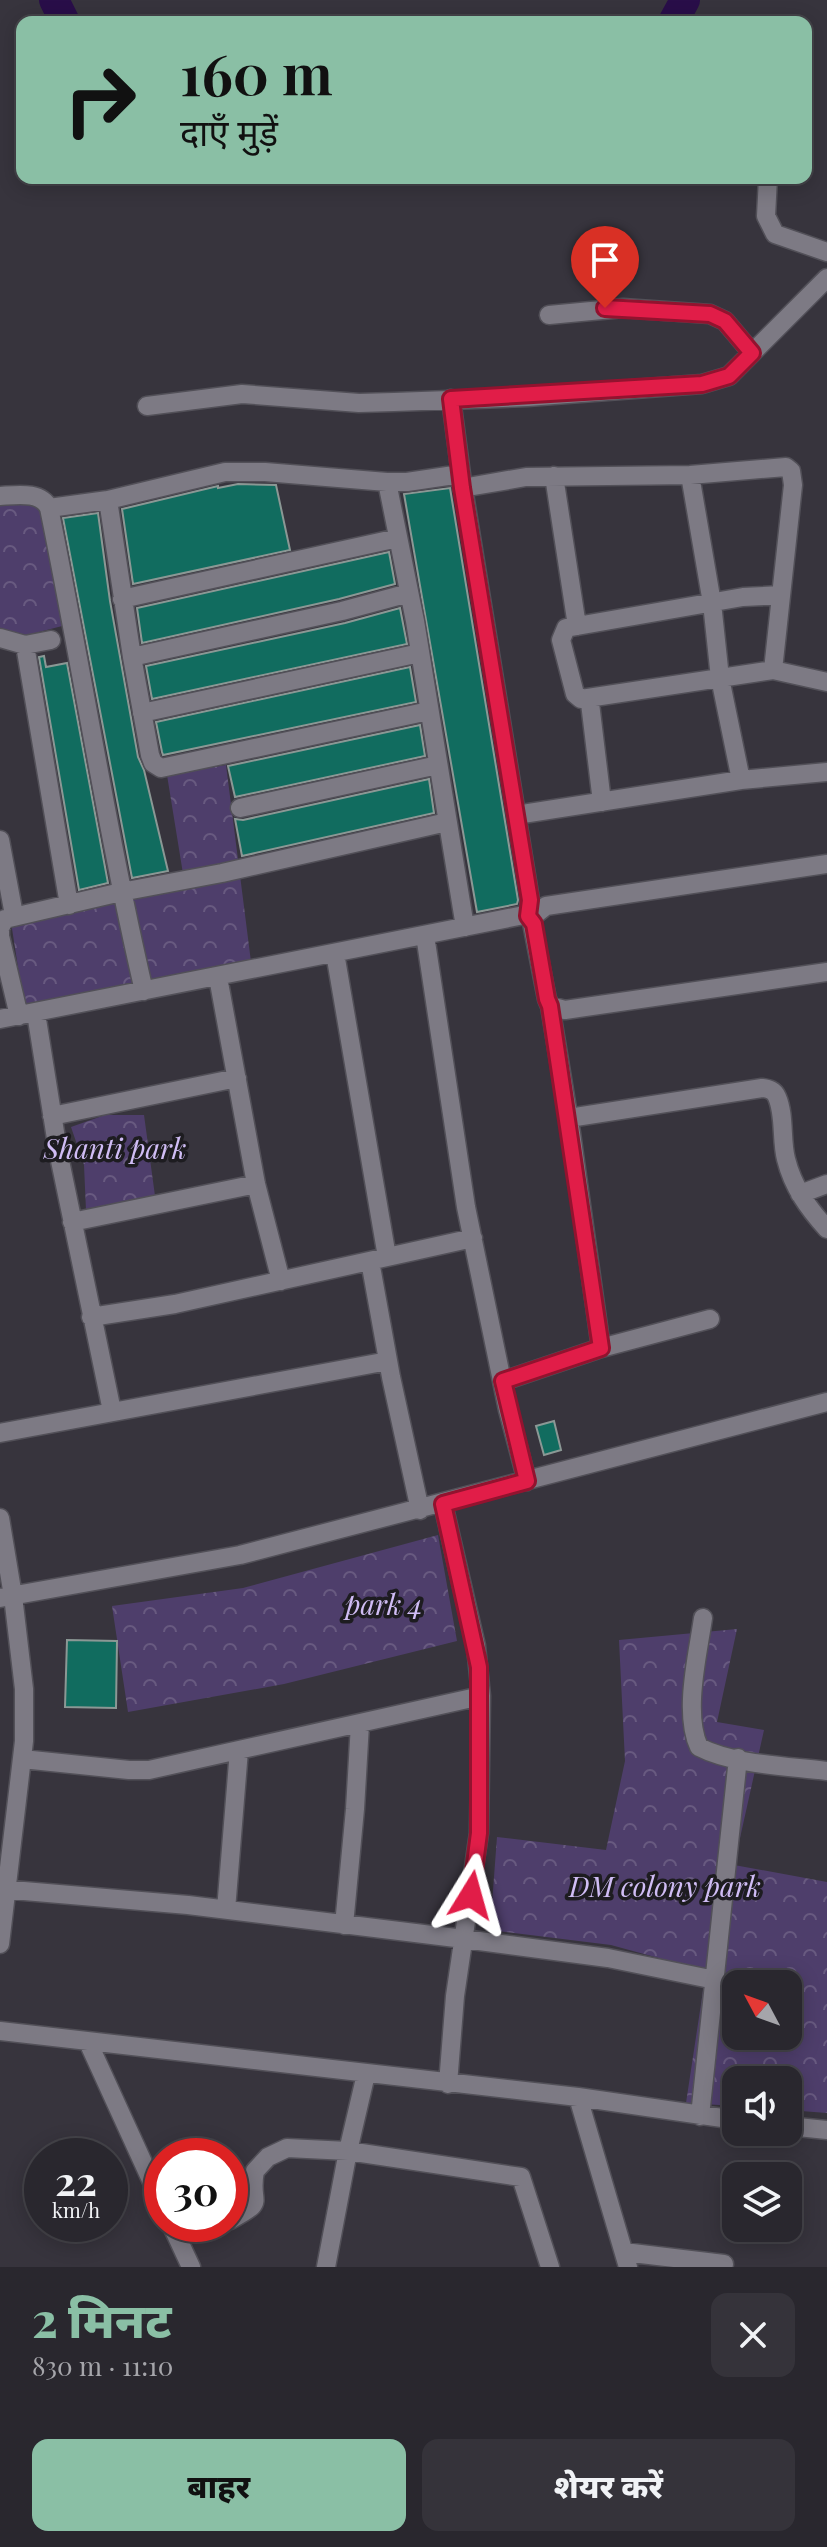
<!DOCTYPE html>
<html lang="hi">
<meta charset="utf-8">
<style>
body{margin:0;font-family:"Playfair Display","Noto Sans Devanagari",serif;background:#35333a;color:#f1f3f6;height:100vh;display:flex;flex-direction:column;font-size:30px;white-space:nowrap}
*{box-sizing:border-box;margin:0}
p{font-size:26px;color:#a5a5aa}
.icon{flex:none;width:44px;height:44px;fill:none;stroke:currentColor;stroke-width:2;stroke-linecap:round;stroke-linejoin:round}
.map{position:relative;height:2267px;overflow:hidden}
.sheet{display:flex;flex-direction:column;background:#29272e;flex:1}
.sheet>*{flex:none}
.top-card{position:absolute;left:16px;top:16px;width:796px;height:168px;border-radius:16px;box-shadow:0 4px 20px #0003,0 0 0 2px #45444a;background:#8abfa5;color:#111;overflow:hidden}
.needle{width:52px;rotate:311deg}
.tools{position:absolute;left:722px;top:1970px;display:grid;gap:16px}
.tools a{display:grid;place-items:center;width:80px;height:80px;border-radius:16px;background:#29272e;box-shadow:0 4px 20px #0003,0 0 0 2px #45444a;font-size:40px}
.speed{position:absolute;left:24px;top:2138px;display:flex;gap:16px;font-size:40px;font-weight:700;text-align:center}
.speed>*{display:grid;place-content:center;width:104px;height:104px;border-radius:50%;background:#29272e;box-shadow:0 4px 20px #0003,0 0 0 2px #45444a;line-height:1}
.speed small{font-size:20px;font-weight:400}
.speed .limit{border:12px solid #d22;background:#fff;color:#111}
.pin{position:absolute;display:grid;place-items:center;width:68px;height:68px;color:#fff;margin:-82px -34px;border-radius:50% 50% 50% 0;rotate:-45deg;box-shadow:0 0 8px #0007}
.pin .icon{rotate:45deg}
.me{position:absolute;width:88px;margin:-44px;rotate:8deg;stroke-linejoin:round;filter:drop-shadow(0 0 6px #0008)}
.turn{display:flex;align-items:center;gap:28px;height:168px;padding:0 32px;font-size:36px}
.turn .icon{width:104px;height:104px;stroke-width:2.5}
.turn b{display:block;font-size:56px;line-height:68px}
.round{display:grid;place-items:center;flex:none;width:84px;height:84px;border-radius:16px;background:#35333a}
.summary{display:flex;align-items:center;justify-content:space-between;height:136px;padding:0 32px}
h1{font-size:48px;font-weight:800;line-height:60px;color:#8abfa5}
.button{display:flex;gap:16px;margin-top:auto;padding:16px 32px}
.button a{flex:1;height:92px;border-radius:16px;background:#8abfa5;color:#111;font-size:32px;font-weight:800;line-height:92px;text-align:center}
.button a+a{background:#35333a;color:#f1f3f6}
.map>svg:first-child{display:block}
</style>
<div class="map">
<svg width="827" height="2267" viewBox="0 0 827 2267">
<defs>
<pattern id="park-crowns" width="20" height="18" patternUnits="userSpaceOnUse" patternTransform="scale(2)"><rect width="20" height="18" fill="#4e3e6b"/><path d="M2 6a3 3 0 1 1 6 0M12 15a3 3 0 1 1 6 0" fill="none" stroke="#685a80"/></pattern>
</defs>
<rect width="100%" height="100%" fill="#37343d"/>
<!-- park -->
<path fill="url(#park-crowns)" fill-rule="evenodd" d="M0 498 49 508 66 625 0 642Z
M226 765 251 962 24 1006 11 922 185 886 167 775Z
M105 1115H144L155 1196 86 1210 84 1165 71 1127Z
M438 1535 457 1641 284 1684 128 1712 112 1606 243 1588Z
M737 1629 717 1722 764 1730 734 1865 827 1882V2113L788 2110V2080H736V2106L686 2103 706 1971 611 1945 490 1930 497 1837 606 1850 625 1761 619 1640ZM736 1984H788V2036H736Z"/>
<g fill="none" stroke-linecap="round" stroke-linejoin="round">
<!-- river -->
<path stroke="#290e49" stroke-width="30" d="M54 0 65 22
M673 22 685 0"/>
</g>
<!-- building -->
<path fill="#116c5f" stroke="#8b9895" stroke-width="2" d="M238 484 276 485 290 550 133 584 122 509 218 486V488Z
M450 488 518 900 517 904 477 912 404 494Z
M98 513 110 601 138 757 144 770 168 871 132 878 63 518Z
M389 552 395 584 339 599 142 643 137 608Z
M400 608 407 644 152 699 146 666 345 623Z
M44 656 46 667 67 663 108 883 79 890 39 657Z
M410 667 416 702 163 755 162 752 156 722Z
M420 725 425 756 235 797 228 766Z
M429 779 434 813 242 856 235 819 243 820Z
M554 1421 561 1450 544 1455 536 1426Z
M67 1640 117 1641 116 1708 65 1707Z"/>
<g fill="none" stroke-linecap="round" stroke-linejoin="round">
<defs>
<path id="minor" d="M768 178 766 216 775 234 827 252
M549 315 623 308 710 314 725 321 752 353
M451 399 462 482 530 900 528 916
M147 406 242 394 359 403 394 402 527 397 702 384 729 376 827 278
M690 475 712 603 720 678 741 780
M554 476 577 626
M387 482 415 621 465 927
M462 488 526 477 690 475 786 467 791 471 793 485 773 670 827 682
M0 496C17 495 41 491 49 508L108 500 225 472H265L387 482H407L461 474
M108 500 132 657
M49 508C82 669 107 832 144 991
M409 593 342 611 132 657 150 755 153 763 161 768 429 711
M122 599 398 538
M0 638 25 645 51 640
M25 645 69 905
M773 670 581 699 575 694 561 640 566 628 577 626 743 597 781 595
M588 700 590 703 602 802
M142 713 420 653
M240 808 438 765
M516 815 741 780 827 772
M0 840 14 915
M531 918 547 999 550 1006 571 1133 601 1348
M531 918 546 906 827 864
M425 935 466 1207 508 1410 527 1481
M335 953 387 1257
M218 977 256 1184 281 1281
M550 1006 565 1010 827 972
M36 1013 58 1151 112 1411
M19 1016 0 936V928L5 919 121 892 222 873 447 822
M0 1019 524 915 531 918
M52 1116 237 1078
M569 1118 762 1088C769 1089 774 1090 777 1097 785 1115 781 1140 786 1159 793 1187 808 1208 827 1229
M800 1194 827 1184
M72 1222 256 1184
M370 1261 391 1377 420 1510
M91 1317 175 1304 473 1238
M503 1381 601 1348 710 1319
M0 1433 388 1361
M443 1504 476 1646 481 1696 479 1833 455 1996 448 2084
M0 1518 13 1596 24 1689V1741L0 1944
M0 1598 240 1555 827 1402
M703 1618C698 1654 683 1713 699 1747 734 1765 788 1766 827 1771
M22 1759 129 1770H149L481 1696
M0 1889 188 1905 464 1939 608 1958 715 1980
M226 1910 239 1750
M344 1925 355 1809 360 1724
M0 2031 578 2097 736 2120
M88 2042 162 2204
M578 2097 628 2267
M700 2116 738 1758
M788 2126 827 2130
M230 2220C269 2199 248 2206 255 2171L268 2157 287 2148 348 2151 521 2177 550 2267
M171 2224 191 2267
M624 2252 724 2264
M326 2267 348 2151 366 2074"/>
</defs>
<!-- minor casing -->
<use href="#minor" stroke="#525058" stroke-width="21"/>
<!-- minor -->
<use href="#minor" stroke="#7d7a84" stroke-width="18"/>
</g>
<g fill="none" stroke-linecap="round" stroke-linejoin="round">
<defs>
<path id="route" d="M471 1895 479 1833V1667L443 1504 527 1481 503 1381 601 1348 550 1006 547 999 534 924 528 916 530 900 462 488 451 399 702 384 729 376 752 353 725 321 710 314 605 308"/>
</defs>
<!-- route casing -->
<use href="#route" stroke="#92132f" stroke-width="20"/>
<!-- route -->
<use href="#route" stroke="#e11d48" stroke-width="14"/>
</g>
<g text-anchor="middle" stroke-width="7" stroke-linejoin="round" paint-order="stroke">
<!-- park labels -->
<g font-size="28" font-style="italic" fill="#d0bdf5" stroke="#1d1c20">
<text x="115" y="1159">Shanti park</text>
<text x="384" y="1615">park 4</text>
<text x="665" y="1897">DM colony park</text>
</g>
</g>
</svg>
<div class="tools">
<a><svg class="needle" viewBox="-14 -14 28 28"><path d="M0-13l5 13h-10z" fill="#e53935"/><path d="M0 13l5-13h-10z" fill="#a5a5aa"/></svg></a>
<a><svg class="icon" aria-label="sound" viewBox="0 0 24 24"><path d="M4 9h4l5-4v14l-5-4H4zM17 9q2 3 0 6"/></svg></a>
<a><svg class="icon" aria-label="layers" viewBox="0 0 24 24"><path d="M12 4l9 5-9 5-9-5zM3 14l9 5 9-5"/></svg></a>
</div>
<div class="speed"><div>22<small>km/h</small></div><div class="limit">30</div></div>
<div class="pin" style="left:605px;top:308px;background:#d93025"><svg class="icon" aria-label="arrive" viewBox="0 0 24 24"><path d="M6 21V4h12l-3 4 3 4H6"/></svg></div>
<svg class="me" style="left:471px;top:1895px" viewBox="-20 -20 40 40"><path d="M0-17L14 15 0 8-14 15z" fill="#e11d48" stroke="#fff" stroke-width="4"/></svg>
<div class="top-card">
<div class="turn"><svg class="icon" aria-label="right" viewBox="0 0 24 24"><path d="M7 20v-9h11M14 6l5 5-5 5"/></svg><div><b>160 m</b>दाएँ मुड़ें</div></div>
</div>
</div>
<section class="sheet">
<div class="summary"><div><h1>2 मिनट</h1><p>830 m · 11:10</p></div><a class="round"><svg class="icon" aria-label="close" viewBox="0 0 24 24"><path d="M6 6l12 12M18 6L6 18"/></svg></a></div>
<div class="button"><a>बाहर</a><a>शेयर करें</a></div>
</section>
